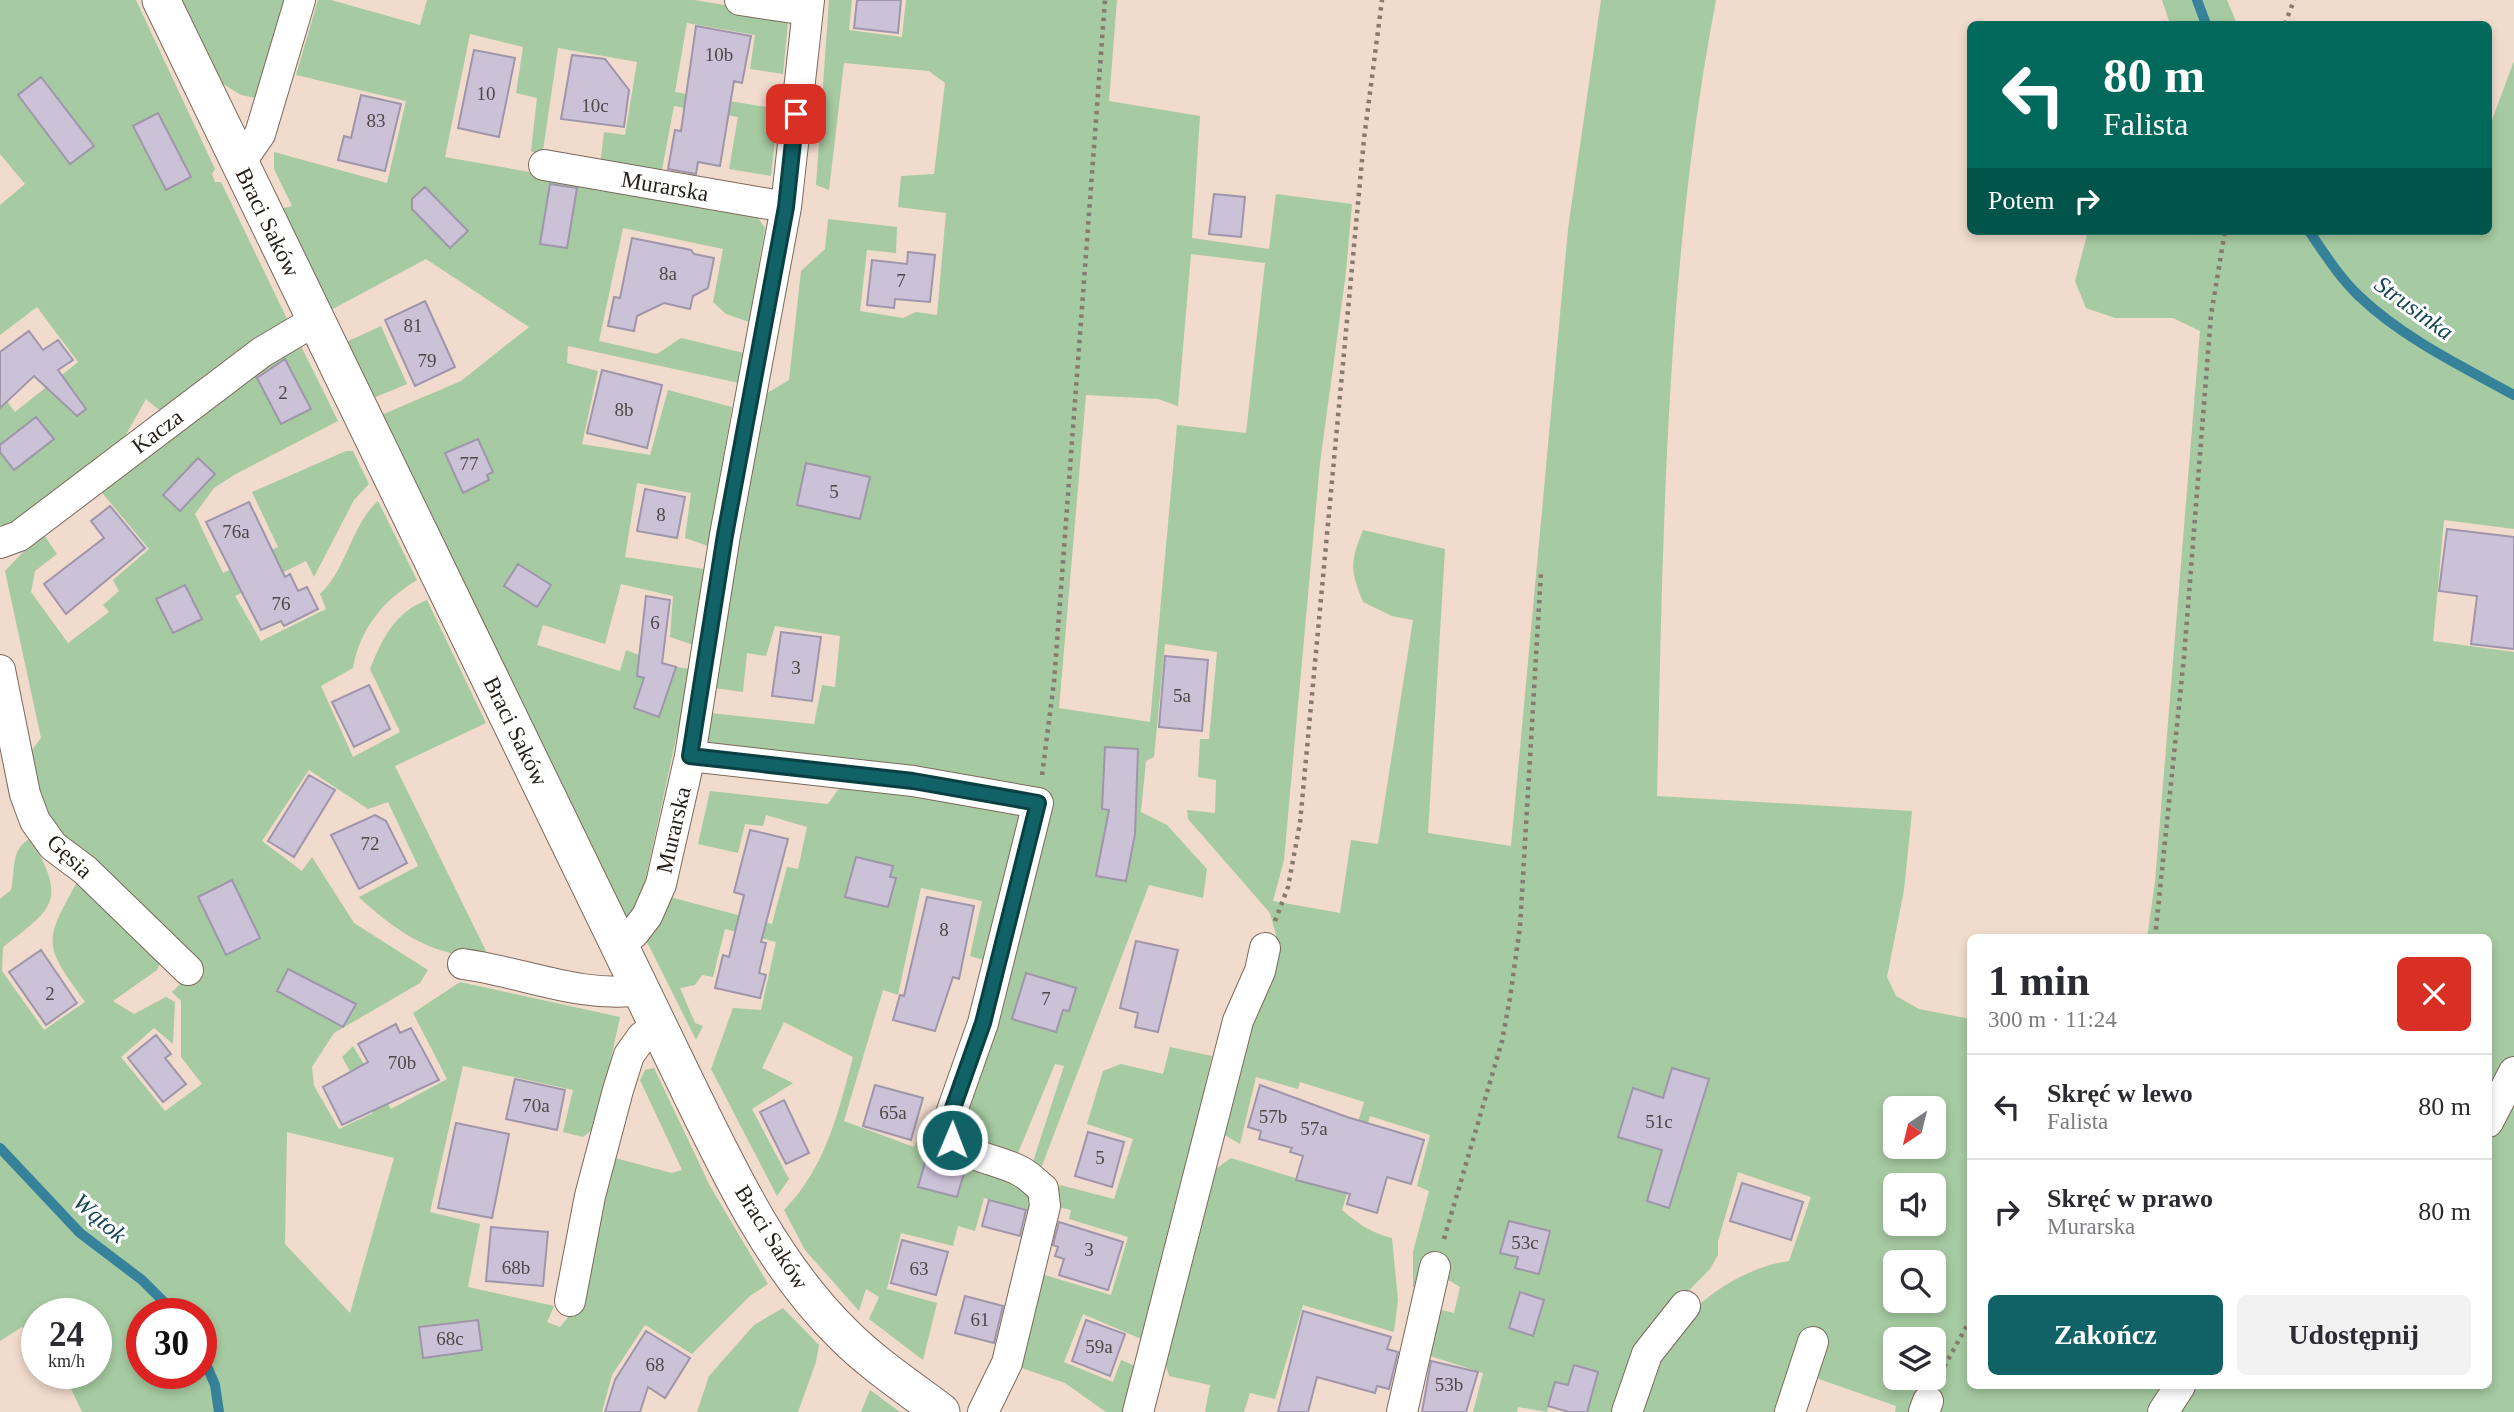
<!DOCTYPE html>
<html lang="pl">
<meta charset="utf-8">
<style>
body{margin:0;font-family:"Times New Roman",serif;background:#f2f2f3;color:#2b2b33;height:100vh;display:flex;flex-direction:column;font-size:26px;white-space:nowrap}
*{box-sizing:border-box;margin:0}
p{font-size:23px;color:#7c7c81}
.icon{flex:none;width:38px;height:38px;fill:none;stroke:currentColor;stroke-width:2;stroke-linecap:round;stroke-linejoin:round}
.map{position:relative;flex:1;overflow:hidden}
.side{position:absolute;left:1967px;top:934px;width:525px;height:455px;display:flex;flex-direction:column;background:#fff;border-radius:10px;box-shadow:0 4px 10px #0003}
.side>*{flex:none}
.guide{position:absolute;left:1967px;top:21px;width:525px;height:214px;border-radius:10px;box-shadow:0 4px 10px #0003;background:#00695c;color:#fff;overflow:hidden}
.needle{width:46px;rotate:215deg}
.buttons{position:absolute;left:1883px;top:1096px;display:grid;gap:14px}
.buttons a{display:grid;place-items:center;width:63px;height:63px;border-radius:10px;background:#fff;box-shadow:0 4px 10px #0003;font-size:35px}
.speed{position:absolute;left:21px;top:1298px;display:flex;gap:14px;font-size:35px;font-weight:700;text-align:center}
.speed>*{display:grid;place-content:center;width:91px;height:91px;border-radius:50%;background:#fff;box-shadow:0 4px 10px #0003;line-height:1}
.speed small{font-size:18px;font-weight:400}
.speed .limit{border:10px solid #d22;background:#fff;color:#111}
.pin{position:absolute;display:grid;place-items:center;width:60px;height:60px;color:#fff;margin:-30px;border-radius:14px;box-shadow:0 4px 10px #0006}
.me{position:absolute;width:77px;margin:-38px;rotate:1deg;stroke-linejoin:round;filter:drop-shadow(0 0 5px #0008)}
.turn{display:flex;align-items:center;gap:24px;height:147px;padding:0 21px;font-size:32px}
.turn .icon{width:91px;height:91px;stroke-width:2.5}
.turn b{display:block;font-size:49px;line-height:60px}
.then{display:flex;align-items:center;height:66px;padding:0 21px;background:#0003;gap:14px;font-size:26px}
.round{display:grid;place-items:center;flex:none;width:74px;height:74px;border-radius:10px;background:#f2f2f3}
.summary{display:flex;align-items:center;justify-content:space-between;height:119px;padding:0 21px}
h1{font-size:42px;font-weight:600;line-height:52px}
.button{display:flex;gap:14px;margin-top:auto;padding:14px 21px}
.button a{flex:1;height:80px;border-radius:10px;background:#116267;color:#fff;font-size:28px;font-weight:600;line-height:80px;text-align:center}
.button a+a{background:#f2f2f3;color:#2b2b33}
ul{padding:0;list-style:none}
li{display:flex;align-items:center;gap:21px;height:105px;padding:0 21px;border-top:2px solid #e1e1e2}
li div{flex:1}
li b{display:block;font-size:26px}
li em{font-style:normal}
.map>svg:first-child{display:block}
</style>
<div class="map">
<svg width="2514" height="1412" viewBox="0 0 2514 1412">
<rect width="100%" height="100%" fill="#f1dbcc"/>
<!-- green -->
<path fill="#a6caa1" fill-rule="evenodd" d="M0 0H136L215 169 212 174 215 182H221L288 321 165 415 146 399 115 454 14 529 0 525V392L15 412 78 362 37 307 0 335V205L25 184 0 154Z
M180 0H290L255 98 241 95 220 82Z
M318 0H331L420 25 427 0H694L779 14 788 22 783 74 750 69 755 35 687 23 675 92 778 109 771 176 729 169 738 117 674 106 661 175 600 165 604 132 625 135 637 62 558 48 542 157 531 151 537 98 516 93 523 47 470 34 445 157 754 212 765 228 749 322 726 314 713 302 723 249 623 228 599 341 657 354 681 338 744 353 739 383 568 346 567 363 598 371 582 444 650 455 668 390 732 407 708 546 685 538 691 493 637 483 625 557 704 569 693 645 670 637 673 596 621 584 605 644 543 625 537 645 620 671 626 650 650 659 634 708 659 717 676 667 691 669 641 900 623 922 379 416 461 381 529 327 426 259 329 311 280 209 292 206 274 169V152L387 183 406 101 296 75Z
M829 0H852L849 30 902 37 906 0H1117L1109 101 1200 116 1192 238 1269 249 1276 194 1352 204 1346 272 1320 463 1284 860 1273 901 1340 913 1351 840 1378 844 1413 620 1392 616 1363 602C1350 570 1350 562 1363 530L1445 549 1428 833 1511 846 1568 229 1601 0H1716C1666 263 1663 529 1657 796L1912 811 1904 890 1887 977 1896 996 1919 1009 1970 1019V1386H2488V938H2147L2155 882 2200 331 2173 318H2115L2086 308 2075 281 2088 231H2488L2489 128 2514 61V529L2444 520 2433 641 2514 652V1412H1895L1896 1406 1816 1378 1828 1335 1807 1327 1780 1412H1640C1647 1393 1651 1372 1660 1355 1683 1308 1738 1268 1789 1261L1811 1197 1738 1172 1718 1241V1255L1710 1269 1656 1324 1616 1412H1587L1574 1365 1568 1385 1555 1382 1547 1412 1518 1407 1517 1412H1473L1483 1373 1430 1356 1416 1408 1419 1412H1406L1429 1307 1454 1313 1460 1287 1440 1275 1420 1289 1413 1287V1252L1429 1191 1417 1186 1430 1135 1370 1116 1342 1210C1358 1224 1372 1233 1392 1238L1398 1300 1394 1332 1303 1305 1275 1399 1250 1393 1244 1412H1205L1210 1385 1169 1376 1162 1352 1213 1171 1231 1158 1337 1191 1364 1102 1300 1082 1298 1089 1256 1077 1240 1144 1223 1134 1254 1012 1274 952 1276 935 1270 913 1188 819 1187 810 1215 813 1216 780 1198 777 1200 739H1209L1217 652 1165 644 1154 757 1146 761 1141 812 1167 825 1207 869 1203 898 1149 885 1040 1171 1031 1168 1064 1066 1055 1064 1015 1160 959 1139 1044 803 739 750 706 741 710 713 814 724 822 685 835 687 840 636 775 626 766 656 747 653 743 692 714 688 764 395 789 380 801 271 825 249 828 219 897 227 896 253 867 250 860 311 903 318 916 312 937 315 946 213 898 207 901 176 934 174 945 83 929 71 844 63 829 190 816 185ZM1191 254 1265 263 1246 433 1177 425 1150 722 1059 708 1086 395 1158 399 1178 406ZM1895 1108H1934V1146H1895ZM1895 1185H1934V1223H1895ZM1895 1262H1934V1300H1895ZM1895 1339H1934V1377H1895Z
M2162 0H2227L2237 24H2170Z
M381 326 407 384 371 399 344 343Z
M295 343 300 344 338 421 234 475 214 488 195 514 223 573 278 547 252 492 346 451H353L369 484 354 500 314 577 306 561 235 596 261 641 326 609 320 594C347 569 350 527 378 501L417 580C383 600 360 629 353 668L321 686 353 757 400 732 370 669C382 639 395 612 427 600L486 723 395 766 488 955C437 961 394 930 359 897L418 866 388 802 368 809 309 770 262 841 302 871 312 857 354 923 428 970 420 983 334 1033 312 1067 314 1086 339 1129 373 1113 342 1057 353 1046 391 1109 447 1079 413 1013 460 982 620 1017 596 1127 583 1137 563 1132 573 1090 463 1066 430 1212 480 1224 468 1287 554 1306 547 1322 560 1327 575 1309 611 1157 672 1173 682 1170 640 1080 645 1070 654 1068 710 1186 768 1284 750 1296 692 1354 645 1325 612 1375 602 1412H82L64 1374H96V1314H37V1338L22 1327 0 1341V899L11 890C16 868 10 849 31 838 65 900 57 906 3 947L2 971 44 1030 85 1002C45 945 42 945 76 884L88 883 161 960 157 970 113 1001 134 1014 166 997 175 1002 173 1044 154 1028 121 1057 165 1111 202 1084 181 1057V1001L172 992 198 966 57 840 42 812 29 754 41 738 5 571 42 532 57 554 35 571 31 592 68 643 109 612 103 605 119 591 113 580 149 549 98 488ZM287 1132 394 1158 350 1313 285 1244ZM142 1314H201V1374H142Z
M860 781 1032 808 993 963 970 956 982 901 921 888 898 995 883 990 844 1121 914 1147 917 1141 1019 1183 1036 1208 1031 1212 984 1198 975 1231 958 1226 953 1246 901 1233 887 1289 937 1303 923 1360 869 1319 879 1297 866 1289 859 1311 805 1250 784 1210C826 1167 838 1113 853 1057L784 1022 762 1068 793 1083 752 1109 789 1179 777 1196 711 1069 733 1008 761 1010 776 942 725 929 713 977 702 975 695 985 680 988 695 1023 703 1026 696 1040 643 934 670 897 772 924 787 867 798 869 807 827 766 815 763 826 745 824 738 853 698 844 710 791 828 804 838 790Z
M1170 1047 1212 1056 1146 1341 1083 1314 1064 1362 1113 1382 1121 1360 1140 1368 1129 1412H1106L1065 1383 1016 1366 1038 1273 1111 1295 1128 1237 1069 1219 1071 1210 1054 1206 1060 1185 1114 1199 1133 1139 1087 1124 1103 1071 1121 1064 1163 1074Z
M783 1308 819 1345 816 1362 798 1412H697L709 1376 754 1325Z
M870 1390 900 1412H861Z"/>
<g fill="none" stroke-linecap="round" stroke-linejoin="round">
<!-- stream -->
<path stroke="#36829a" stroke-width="10" d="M2197 0 2206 24
M2309 231C2324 253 2340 278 2359 296 2403 338 2461 366 2514 395
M0 1148 80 1233 142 1280 176 1314
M201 1352 215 1385 219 1412"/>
</g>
<!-- building -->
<path fill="#ccc2d8" stroke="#9f96ab" stroke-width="2" d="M857 0H901L898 33 854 28Z
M696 26 751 36 742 83 734 81 720 166 698 162 696 174 668 169 675 130 681 131Z
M474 50 515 58 499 137 458 128Z
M572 55 605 59 629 90 624 127 561 119Z
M41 77 94 146 70 164 18 95Z
M361 95 401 104 385 171 338 160 344 136 351 138Z
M158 113 191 177 166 190 133 126Z
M550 184 577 188 567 248 540 244Z
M425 187 468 231 450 248 412 209V199Z
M1214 194 1245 197 1241 237 1209 234Z
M632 238 691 250 694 254 714 258 708 288 693 296 690 309 664 303 637 316 634 331 608 326 614 297 620 298Z
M908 252 935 255 930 302 895 299 894 308 867 305 872 260 907 264Z
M425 301 455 367 415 386 385 320Z
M29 331 43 350 58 340 73 360 58 370 86 409 77 416 34 376 0 408V352Z
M285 359 311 409 281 424 257 378Z
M602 370 662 385 647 448 587 433Z
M36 417 54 439 14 470 0 452V445Z
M478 439 493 472 487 475 489 480 463 493 445 453Z
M198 458 215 474 180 511 163 495Z
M806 463 870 477 860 519 797 505Z
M645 489 685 497 677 538 637 531Z
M249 502 285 577 290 574 298 591 307 587 318 609 284 626 281 621 261 630 206 522Z
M110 506 145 548 66 614 44 584 104 538 91 521Z
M2447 529 2514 537V649L2471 644 2477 596 2439 591Z
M518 564 551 585 537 607 504 586Z
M185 585 202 619 173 633 156 599Z
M646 596 670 600 662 663 676 667 659 717 634 708 644 678 637 676Z
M781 632 821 637 812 701 772 696Z
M1165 656 1208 660 1202 731 1159 727Z
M369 685 390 729 354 747 332 702Z
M1105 747 1138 749 1135 834 1126 881 1096 876 1109 810 1102 809Z
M309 775 335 790 294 857 268 841Z
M375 815 386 821 407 863 359 889 331 835Z
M750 830 788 839 761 942 766 943 759 973 766 975 760 998 715 988 723 955 729 957 744 895 734 892Z
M856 857 893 866 890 877 896 878 888 907 845 897Z
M232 880 260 938 226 955 198 897Z
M927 897 974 906 959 979 953 977 935 1031 893 1020 900 995 904 996Z
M1136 941 1178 950 1158 1032 1135 1027 1138 1013 1120 1008Z
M41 950 77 1003 46 1025 9 972Z
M288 969 356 1004 343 1027 277 991Z
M1026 973 1076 988 1069 1011 1063 1010 1056 1032 1012 1019Z
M396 1024 400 1033 411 1028 439 1080 342 1125 323 1087 368 1062 358 1044Z
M156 1035 171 1054 165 1058 186 1084 163 1102 128 1058Z
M1672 1068 1709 1079 1669 1208 1647 1201 1662 1150 1618 1137 1633 1088 1663 1098Z
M515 1079 565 1090 557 1130 506 1119Z
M875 1085 923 1098 911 1140 863 1126Z
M1260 1085 1347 1117 1424 1140 1411 1184 1387 1177 1377 1213 1347 1204 1350 1194 1296 1180 1303 1156 1290 1152 1292 1148 1259 1139 1261 1131 1248 1127Z
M784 1100 809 1153 786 1164 760 1112Z
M456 1123 509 1134 492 1218 438 1208Z
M1088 1132 1124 1142 1112 1187 1075 1176Z
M925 1162 964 1173 957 1197 918 1187Z
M1742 1183 1803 1202 1791 1240 1730 1221Z
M989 1200 1026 1210 1020 1236 982 1226Z
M1509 1221 1550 1231 1539 1274 1515 1268 1518 1257 1500 1253Z
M1059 1222 1123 1242 1108 1290 1059 1275 1064 1259 1055 1256 1058 1247 1053 1245Z
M491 1227 548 1232 543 1286 486 1281Z
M902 1240 948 1252 936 1295 891 1283Z
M1520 1292 1544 1300 1533 1336 1509 1328Z
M965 1296 1003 1306 994 1343 955 1333Z
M1303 1311 1391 1337 1387 1349 1398 1352 1389 1389 1377 1386 1375 1393 1317 1377 1308 1412H1278Z
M478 1320 482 1350 423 1358 419 1327Z
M1086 1320 1125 1334 1110 1376 1072 1361Z
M646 1331 690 1358 665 1398 648 1387 640 1412H605L615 1380Z
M1431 1361 1478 1372 1466 1412H1422Z
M1574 1365 1598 1372 1587 1412H1569L1548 1406 1555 1382 1568 1385Z"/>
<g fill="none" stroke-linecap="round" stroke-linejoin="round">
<defs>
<path id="minor" d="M740 0 807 10
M240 163 260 134 300 0
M544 165 786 207
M0 543 19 536 262 352 316 320
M0 670 25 794 35 821 53 846 85 870 188 970
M690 756 913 781 1038 803 983 1023 947 1125C959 1160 992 1156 1020 1171 1028 1175 1036 1183 1043 1189L1045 1206 1007 1363 983 1412
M620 944 634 933 647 916 661 884 690 756 725 535 786 207 809 0
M463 964C523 972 581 999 642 990
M2488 1122 2514 1072
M570 1301 590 1196 618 1090 629 1055 642 1037 658 1025
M1138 1412 1238 1021 1260 971 1265 948
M1402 1412 1435 1267
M1627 1412 1647 1354 1685 1306
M1790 1412 1813 1342
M1924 1412 1928 1401
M2163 1412 2180 1386"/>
<path id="tertiary" d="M161 0 683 1077C727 1167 771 1264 844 1335 873 1364 908 1387 941 1412"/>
</defs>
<!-- minor casing -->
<use href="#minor" stroke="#7b685b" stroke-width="32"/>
<!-- tertiary casing -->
<use href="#tertiary" stroke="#7b685b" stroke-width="39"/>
<!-- path -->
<path stroke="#88796f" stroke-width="4.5" stroke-dasharray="3.5 5" stroke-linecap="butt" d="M2285 24 2294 0
M1042 775 1054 682 1105 0
M1275 921 1288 887 1300 823 1364 139 1382 0
M2155 938 2184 657 2211 315 2225 231
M1444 1239 1502 1041 1510 998 1520 927 1541 572
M1940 1374 1970 1320"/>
<!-- minor -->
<use href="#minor" stroke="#fff" stroke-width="30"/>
<!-- tertiary -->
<use href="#tertiary" stroke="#fff" stroke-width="37"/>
</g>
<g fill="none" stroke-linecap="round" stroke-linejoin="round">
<defs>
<path id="route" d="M796 114 786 207 725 535 690 756 913 781 1038 803 983 1023 947 1125 952 1140"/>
</defs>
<!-- route casing -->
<use href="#route" stroke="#0b4043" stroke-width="18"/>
<!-- route -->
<use href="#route" stroke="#116267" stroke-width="12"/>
</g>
<g text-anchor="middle" stroke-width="6" stroke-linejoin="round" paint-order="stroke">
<!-- number labels -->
<g font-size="19" fill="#504748">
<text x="719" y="61">10b</text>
<text x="486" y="100">10</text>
<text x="595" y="112">10c</text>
<text x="376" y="127">83</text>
<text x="668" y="280">8a</text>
<text x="901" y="287">7</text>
<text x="413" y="332">81</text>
<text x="427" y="367">79</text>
<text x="283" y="399">2</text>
<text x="624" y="416">8b</text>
<text x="469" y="470">77</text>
<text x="834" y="498">5</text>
<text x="661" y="521">8</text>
<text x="236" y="538">76a</text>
<text x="281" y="610">76</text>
<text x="655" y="629">6</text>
<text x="796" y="674">3</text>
<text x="1182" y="702">5a</text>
<text x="370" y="850">72</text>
<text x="944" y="936">8</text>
<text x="50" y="1000">2</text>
<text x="1046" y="1005">7</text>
<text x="402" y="1069">70b</text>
<text x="536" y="1112">70a</text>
<text x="893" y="1119">65a</text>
<text x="1273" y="1123">57b</text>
<text x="1659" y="1128">51c</text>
<text x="1314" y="1135">57a</text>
<text x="1100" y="1164">5</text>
<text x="1525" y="1249">53c</text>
<text x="1089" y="1256">3</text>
<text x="516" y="1274">68b</text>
<text x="919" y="1275">63</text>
<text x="980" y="1326">61</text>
<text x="450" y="1345">68c</text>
<text x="1099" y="1353">59a</text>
<text x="655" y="1371">68</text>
<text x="1449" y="1391">53b</text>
</g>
<!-- street labels -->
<g font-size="23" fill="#261e18" stroke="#fff">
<text transform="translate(665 186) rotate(10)" y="8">Murarska</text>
<text transform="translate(268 222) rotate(64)" y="8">Braci Saków</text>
<text transform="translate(157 431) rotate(-37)" y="8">Kacza</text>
<text transform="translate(516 731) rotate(64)" y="8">Braci Saków</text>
<text transform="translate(673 830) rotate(-77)" y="8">Murarska</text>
<text transform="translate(70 856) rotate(43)" y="8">Gęsia</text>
<text transform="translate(772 1237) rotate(58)" y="8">Braci Saków</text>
</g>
<!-- water labels -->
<g font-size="24" font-style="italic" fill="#164555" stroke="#fff">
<text transform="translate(2414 308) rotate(36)" y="8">Strusinka</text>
<text transform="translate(100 1218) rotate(41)" y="8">Wątok</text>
</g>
</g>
</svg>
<div class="buttons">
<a><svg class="needle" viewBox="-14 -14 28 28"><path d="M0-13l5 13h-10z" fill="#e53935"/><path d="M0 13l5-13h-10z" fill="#7c7c81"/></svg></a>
<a><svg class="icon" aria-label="sound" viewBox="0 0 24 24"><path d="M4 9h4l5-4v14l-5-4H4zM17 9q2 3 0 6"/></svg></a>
<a><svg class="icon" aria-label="search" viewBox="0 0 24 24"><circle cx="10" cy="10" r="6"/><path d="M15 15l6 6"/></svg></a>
<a><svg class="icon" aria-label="layers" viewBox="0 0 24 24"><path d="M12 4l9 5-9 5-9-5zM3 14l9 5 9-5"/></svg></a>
</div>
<div class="speed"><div>24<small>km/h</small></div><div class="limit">30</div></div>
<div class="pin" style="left:796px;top:114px;background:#d93025"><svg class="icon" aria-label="arrive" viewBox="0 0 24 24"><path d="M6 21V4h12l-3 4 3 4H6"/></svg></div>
<svg class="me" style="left:952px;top:1140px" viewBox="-20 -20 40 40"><circle r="17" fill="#116267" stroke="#fff" stroke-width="3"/><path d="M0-11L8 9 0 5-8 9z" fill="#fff"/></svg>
<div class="guide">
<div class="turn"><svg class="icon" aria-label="left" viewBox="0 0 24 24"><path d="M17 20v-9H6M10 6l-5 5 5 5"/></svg><div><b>80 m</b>Falista</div></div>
<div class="then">Potem<svg class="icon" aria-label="right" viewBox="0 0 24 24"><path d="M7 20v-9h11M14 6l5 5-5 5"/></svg></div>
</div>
<section class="side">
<div class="summary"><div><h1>1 min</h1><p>300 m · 11:24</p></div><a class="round" style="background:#d93025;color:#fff"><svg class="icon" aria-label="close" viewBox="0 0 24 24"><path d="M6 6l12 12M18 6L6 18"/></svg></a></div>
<ul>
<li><svg class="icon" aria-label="left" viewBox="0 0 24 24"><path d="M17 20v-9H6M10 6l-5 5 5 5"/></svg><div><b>Skręć w lewo</b><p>Falista</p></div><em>80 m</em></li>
<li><svg class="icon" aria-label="right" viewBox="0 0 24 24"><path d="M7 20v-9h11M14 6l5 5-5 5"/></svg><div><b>Skręć w prawo</b><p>Murarska</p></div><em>80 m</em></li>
</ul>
<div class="button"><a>Zakończ</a><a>Udostępnij</a></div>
</section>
</div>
